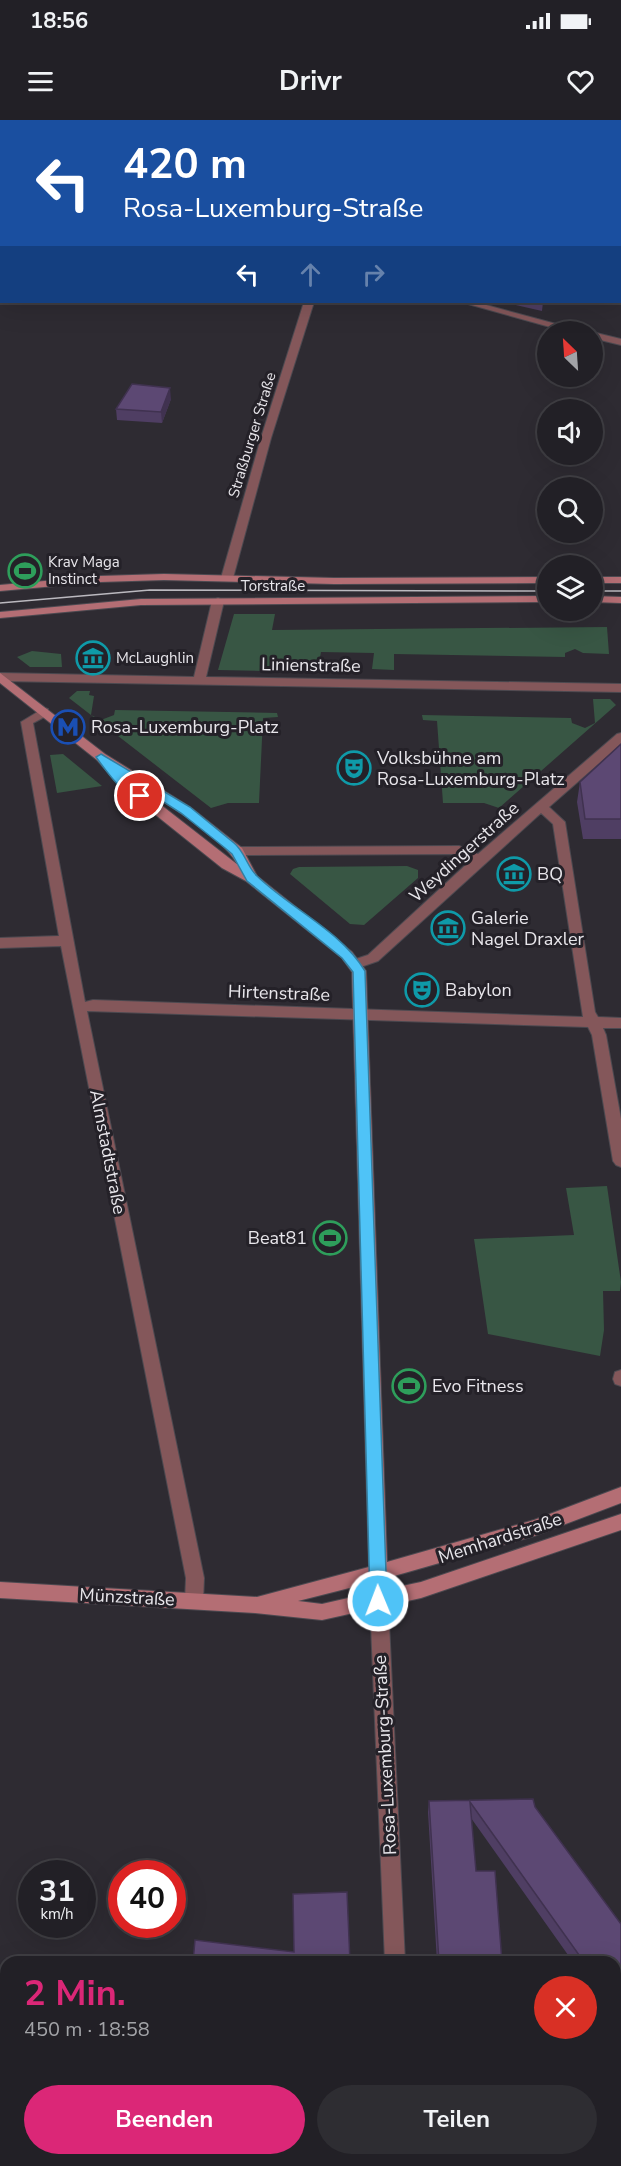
<!DOCTYPE html>
<html lang="de">
<meta charset="utf-8">
<style>
body{margin:0;font-family:"Nunito Sans",sans-serif;background:#2e2d32;color:#f1f3f6;height:100vh;display:flex;flex-direction:column;font-size:22px;white-space:nowrap}
*{box-sizing:border-box;margin:0}
p{font-size:20px;color:#a2a3a7}
.icon{flex:none;width:33px;height:33px;fill:none;stroke:currentColor;stroke-width:2;stroke-linecap:round;stroke-linejoin:round}
.map{position:relative;flex:1;overflow:hidden}
.sheet{position:absolute;left:0px;top:1836px;width:621px;height:210px;display:flex;flex-direction:column;background:#222026;border-radius:18px 18px 0 0;box-shadow:0 6px 24px #0002,0 0 0 2px #3f3e43}
.sheet>*{flex:none}
.hud{position:absolute;left:0px;top:0px;width:621px;height:183px;box-shadow:0 6px 24px #0002,0 0 0 2px #3f3e43;background:#1a4fa0;color:#fff;overflow:hidden}
.needle{width:39px;rotate:335deg}
.buttons{position:absolute;left:537px;top:201px;display:grid;gap:12px}
.buttons a{display:grid;place-items:center;width:66px;height:66px;border-radius:50%;background:#222026;box-shadow:0 6px 24px #0002,0 0 0 2px #3f3e43;font-size:30px}
.speed{position:absolute;left:18px;top:1740px;display:flex;gap:12px;font-size:30px;font-weight:700;text-align:center}
.speed>*{display:grid;place-content:center;width:78px;height:78px;border-radius:50%;background:#222026;box-shadow:0 6px 24px #0002,0 0 0 2px #3f3e43;line-height:1}
.speed small{font-size:15px;font-weight:400}
.speed .limit{border:9px solid #d22;background:#fff;color:#111}
.pin{position:absolute;display:grid;place-items:center;width:51px;height:51px;color:#fff;margin:-26px;border:3px solid #fff;border-radius:50%;box-shadow:0 2px 6px #0007}
.me{position:absolute;width:66px;margin:-33px;rotate:359deg;stroke-linejoin:round;filter:drop-shadow(0 0 4px #0008)}
.turn{display:flex;align-items:center;gap:21px;height:126px;padding:0 24px;font-size:27px}
.turn .icon{width:78px;height:78px;stroke-width:2.5}
.turn b{display:block;font-size:42px;line-height:51px}
.lanes{display:flex;align-items:center;height:57px;padding:0 24px;background:#0003;justify-content:center;gap:30px;direction:ltr}
.lanes .off{opacity:.35}
.round{display:grid;place-items:center;flex:none;width:63px;height:63px;border-radius:32px;background:#2e2d32}
.summary{display:flex;align-items:center;justify-content:space-between;height:102px;padding:0 24px}
h1{font-size:36px;font-weight:700;line-height:45px;color:#db2777}
.action{display:flex;gap:12px;margin-top:auto;padding:12px 24px}
.action a{flex:1;height:69px;border-radius:36px;background:#db2777;color:#fff;font-size:24px;font-weight:700;line-height:69px;text-align:center}
.action a+a{background:#2e2d32;color:#f1f3f6}
.status{display:flex;justify-content:space-between;align-items:center;height:42px;padding:0 30px;background:#222026;direction:ltr}
.status svg{height:16px;fill:currentColor}
header{display:flex;justify-content:space-between;align-items:center;height:78px;padding:0 24px;background:#222026;font-size:27px;font-weight:700}
.map>svg:first-child{display:block}
</style>
<div class="status"><b>18:56</b><svg viewBox="0 0 49 12"><path d="M0 12V9h3v3zM5 12V6h3v6zM10 12V3h3v9zM15 12V0h3v12zM26 1h20v11H26zM47 4h2v5h-2z"/></svg></div>
<header><svg class="icon" aria-label="menu" viewBox="0 0 24 24"><path d="M4 6h16M4 12h16M4 18h16"/></svg>Drivr<svg class="icon" aria-label="heart" viewBox="0 0 24 24"><path d="M12 20l-8-8c-3-5 5-10 8-4 3-6 11-1 8 4z"/></svg></header>
<div class="map">
<svg width="621" height="2046" viewBox="0 0 621 2046">
<rect width="100%" height="100%" fill="#2e2b32"/>
<!-- green -->
<path fill="#385644" d="M234 494H275L272 510 607 507 609 534 583 533 575 529 565 533V537L394 534V550L372 549 374 533 321 532 318 548 264 547 263 551 218 550Z
M32 531 61 534 62 547H30L17 537Z
M77 571H90L89 575 94 576 91 595 101 600 114 595 115 590 277 593 278 597 263 598 259 683H228L211 688 69 578Z
M593 579H610L616 585 499 688 484 683H443L437 601 423 600 422 595 571 598 572 603 585 608 595 603Z
M63 634 102 666 57 673 50 635Z
M407 746 418 750V758L364 805 350 804 290 754 293 749 299 747Z
M607 1066 621 1162 620 1171H603L604 1210 600 1236 488 1214 474 1119 574 1115 566 1068Z"/>
<g fill="none" stroke-linecap="round" stroke-linejoin="round">
<defs>
<path id="street" d="M110 0H118L109 2Z
M383 0H391L382 2Z
M620 30H621V36L620 35Z
M0 148H2V154H0Z
M304 182H314L271 318 233 458 231 460H223L221 458 261 318Z
M461 182H475L586 212H568Z
M592 212 621 219V225L592 218Z
M218 478 224 481 206 557 621 564V572L0 561V553L194 557 212 481Z
M44 588 48 589V595L33 603 85 882 93 880 583 897 553 704 541 693 378 841 355 849 348 844 350 841 368 835 470 741 457 734 237 735 230 731 237 727 459 726 478 734 617 614 621 613V624L549 687 565 702 595 892 598 897 621 898V908H603L606 915 621 999V1047L616 1045 613 1041 592 915 588 907 87 891 204 1458 203 1481 200 1487 194 1489 188 1487 185 1481 186 1458 61 826 0 828V818L59 816 21 602Z
M621 1250V1266L615 1264 613 1259 615 1252Z
M379 1473 385 1475 388 1481 405 1842H385L370 1481 373 1475Z
M0 1929H6V1949H0Z
M615 1992 621 1993V2015L615 2014Z
M387 2040H409L408 2046H386Z"/>
<path id="secondary" d="M0 67 2 68V79L0 78Z
M2 164V171L0 172V165Z
M164 454 334 458 548 457V463L334 464 164 460 100 462 0 471V465L100 456Z
M592 457H621V463H592Z
M548 476V482L141 485 0 498V492L141 479Z
M592 476 621 477V483L592 482Z
M0 553 105 634 190 687 242 728 257 756 352 832 366 851 387 1442 534 1400 621 1367V1383L534 1416 387 1458 388 1469 421 1462 621 1394V1410L421 1478 322 1500 255 1493 0 1478V1462L257 1477 369 1447 352 852 342 838 246 761 222 748 122 668 97 640 0 563ZM129 660C160 680 221 714 238 745ZM369 1463 370 1473 322 1484 298 1481Z"/>
</defs>
<!-- street casing -->
<use href="#street" stroke="#4c4950" stroke-width="2"/>
<!-- secondary casing -->
<use href="#secondary" stroke="#4c4950" stroke-width="2"/>
<!-- street -->
<use href="#street" fill="#84575a" fill-rule="evenodd"/>
<!-- secondary -->
<use href="#secondary" fill="#b46e74" fill-rule="evenodd"/>
<!-- tram-far1 -->
<path stroke="#bbb9bf" stroke-width="1.5" d="M592 471H621
M0 483 150 470 548 471"/>
<!-- tram -->
<path stroke="#bbb9bf" stroke-width="2" d="M0 1988 6 1987
M0 2004 6 2003
M447 2040 478 2046
M543 2040 576 2046"/>
<!-- rail -->
<path stroke="#bbb9bf" stroke-width="6" stroke-dasharray="4 8" stroke-linecap="butt" d="M0 2024H6
M185 2040 246 2046
M328 2040 365 2046
M0 2042 33 2040"/>
</g>
<!-- wall -->
<path fill="#4f3e63" d="M503 182H543L542 191Z
M171 279 162 303 117 300 116 289Z
M621 624V719H583L577 682 580 662Z
M429 1681 535 1687 621 1804V1862L615 1866V1842H573L471 1698 476 1751 502 1842H437L428 1692Z
M615 1892H621V1960L615 1959Z"/>
<!-- shaded-wall -->
<path fill="#403250" d="M170 268 171 279 162 303 161 292Z
M621 1855V1862L615 1866V1859Z"/>
<!-- building -->
<path fill="#5c4873" stroke="#403250" stroke-width="1.5" d="M620 72H621V134H620Z
M132 264 170 268 161 292 116 289Z
M621 624V699H585L580 662Z
M533 1679 535 1687 621 1804V1855L615 1859V1842H584L470 1682 476 1751H495L502 1842H439L429 1681Z
M347 1772 350 1842H193L195 1820 294 1832 293 1774Z
M615 1892H621V1950L615 1949Z"/>
<!-- route -->
<path fill="#4fc3f7" stroke="#337fa1" stroke-width="1.5" d="M101 634 190 687 234 723C245 732 247 747 257 756 291 789 340 810 365 851L387 1481 384 1486 378 1488 373 1486 370 1481 353 852 342 838 247 761 232 734 225 728 181 693 125 657 146 676 140 680C122 674 107 652 96 637Z"/>
<!-- icons -->
<defs>
<symbol id="stadium-ring" viewBox="-11 -11 22 22"><circle r="9.5" fill="#242128" stroke="#2e9e5b" stroke-width="1.5"/><path d="M0-5a6.5 5 0 1 0 0 10a6.5 5 0 1 0 0-10ZM-3.5-1.8h7v3.6h-7Z" fill="#2e9e5b"/></symbol>
<symbol id="museum-ring" viewBox="-11 -11 22 22"><circle r="9.5" fill="#242128" stroke="#0f9aa8" stroke-width="1.5"/><path d="M0-6L6-3V-2H-6V-3ZM-5-1h2V3h-2ZM-1-1h2V3h-2ZM3-1h2V3H3ZM-6 4H6V6H-6Z" fill="#0f9aa8"/></symbol>
<symbol id="metro-ring" viewBox="-11 -11 22 22"><circle r="9.5" fill="#242128" stroke="#1a4fb4" stroke-width="1.5"/><path d="M-5.5 5V-5H-3L0 0L3-5H5.5V5H3V-.5L0 4L-3-.5V5Z" fill="#1a4fb4"/></symbol>
<symbol id="theatre-ring" viewBox="-11 -11 22 22"><circle r="9.5" fill="#242128" stroke="#0f9aa8" stroke-width="1.5"/><path d="M-5-5.5Q0-4 5-5.5V0Q5 5 0 6Q-5 5-5 0ZM-3.3-2.5H-1v1.5H-3.3ZM1-2.5H3.3v1.5H1ZM-2.8 1Q0 5.5 2.8 1Z" fill="#0f9aa8"/></symbol>
</defs>
<g fill-rule="evenodd">
<use href="#stadium-ring" x="6" y="432" width="38" height="38"/>
<use href="#museum-ring" x="74" y="519" width="38" height="38"/>
<use href="#metro-ring" x="49" y="588" width="38" height="38"/>
<use href="#theatre-ring" x="335" y="629" width="38" height="38"/>
<use href="#museum-ring" x="495" y="735" width="38" height="38"/>
<use href="#museum-ring" x="429" y="789" width="38" height="38"/>
<use href="#theatre-ring" x="403" y="851" width="38" height="38"/>
<use href="#stadium-ring" x="311" y="1099" width="38" height="38"/>
<use href="#stadium-ring" x="390" y="1247" width="38" height="38"/>
</g>
<g text-anchor="middle" stroke-width="6" stroke-linejoin="round" paint-order="stroke">
<!-- far-street labels -->
<g font-size="15" fill="#e8e6eb" stroke="#242128">
<text transform="translate(252 315) rotate(-73)" y="5">Straßburger Straße</text>
<text x="273" y="471">Torstraße</text>
</g>
<!-- far-poi labels -->
<g font-size="15" fill="#e8e6eb" stroke="#242128" text-anchor="start">
<text x="48" y="447">Krav Maga<tspan x="48" dy="17">Instinct</tspan></text>
<text x="116" y="543">McLaughlin</text>
</g>
<!-- street labels -->
<g font-size="18" fill="#e8e6eb" stroke="#242128">
<text transform="translate(311 545) rotate(1)" y="6">Linienstraße</text>
<text transform="translate(464 732) rotate(-42)" y="6">Weydingerstraße</text>
<text transform="translate(279 873) rotate(2)" y="6">Hirtenstraße</text>
<text transform="translate(108 1032) rotate(79)" y="6">Almstadtstraße</text>
<text transform="translate(500 1418) rotate(-18)" y="6">Memhardstraße</text>
<text transform="translate(127 1477) rotate(3)" y="6">Münzstraße</text>
<text transform="translate(385 1635) rotate(-93)" y="6">Rosa-Luxemburg-Straße</text>
</g>
<!-- poi labels -->
<g font-size="18" fill="#e8e6eb" stroke="#242128" text-anchor="start">
<text x="91" y="613">Rosa-Luxemburg-Platz</text>
<text x="377" y="644">Volksbühne am<tspan x="377" dy="21">Rosa-Luxemburg-Platz</tspan></text>
<text x="537" y="760">BQ</text>
<text x="471" y="804">Galerie<tspan x="471" dy="21">Nagel Draxler</tspan></text>
<text x="445" y="876">Babylon</text>
<text x="307" y="1124" text-anchor="end">Beat81</text>
<text x="432" y="1272">Evo Fitness</text>
</g>
</g>
</svg>
<div class="buttons">
<a><svg class="needle" viewBox="-14 -14 28 28"><path d="M0-13l5 13h-10z" fill="#e53935"/><path d="M0 13l5-13h-10z" fill="#a2a3a7"/></svg></a>
<a><svg class="icon" aria-label="sound" viewBox="0 0 24 24"><path d="M4 9h4l5-4v14l-5-4H4zM17 9q2 3 0 6"/></svg></a>
<a><svg class="icon" aria-label="search" viewBox="0 0 24 24"><circle cx="10" cy="10" r="6"/><path d="M15 15l6 6"/></svg></a>
<a><svg class="icon" aria-label="layers" viewBox="0 0 24 24"><path d="M12 4l9 5-9 5-9-5zM3 14l9 5 9-5"/></svg></a>
</div>
<div class="speed"><div>31<small>km/h</small></div><div class="limit">40</div></div>
<div class="pin" style="left:140px;top:676px;background:#d93025"><svg class="icon" aria-label="arrive" viewBox="0 0 24 24"><path d="M6 21V4h12l-3 4 3 4H6"/></svg></div>
<svg class="me" style="left:378px;top:1481px" viewBox="-20 -20 40 40"><circle r="17" fill="#4fc3f7" stroke="#fff" stroke-width="3"/><path d="M0-11L8 9 0 5-8 9z" fill="#fff"/></svg>
<div class="hud">
<div class="turn"><svg class="icon" aria-label="left" viewBox="0 0 24 24"><path d="M17 20v-9H6M10 6l-5 5 5 5"/></svg><div><b>420 m</b>Rosa-Luxemburg-Straße</div></div>
<div class="lanes"><svg class="icon" aria-label="left" viewBox="0 0 24 24"><path d="M17 20v-9H6M10 6l-5 5 5 5"/></svg><svg class="icon off" aria-label="ahead" viewBox="0 0 24 24"><path d="M12 20V5M6 11l6-6 6 6"/></svg><svg class="icon off" aria-label="right" viewBox="0 0 24 24"><path d="M7 20v-9h11M14 6l5 5-5 5"/></svg></div>
</div>
<section class="sheet">
<div class="summary"><div><h1>2 Min.</h1><p>450 m · 18:58</p></div><a class="round" style="background:#d93025;color:#fff"><svg class="icon" aria-label="close" viewBox="0 0 24 24"><path d="M6 6l12 12M18 6L6 18"/></svg></a></div>
<div class="action"><a>Beenden</a><a>Teilen</a></div>
</section>
</div>
